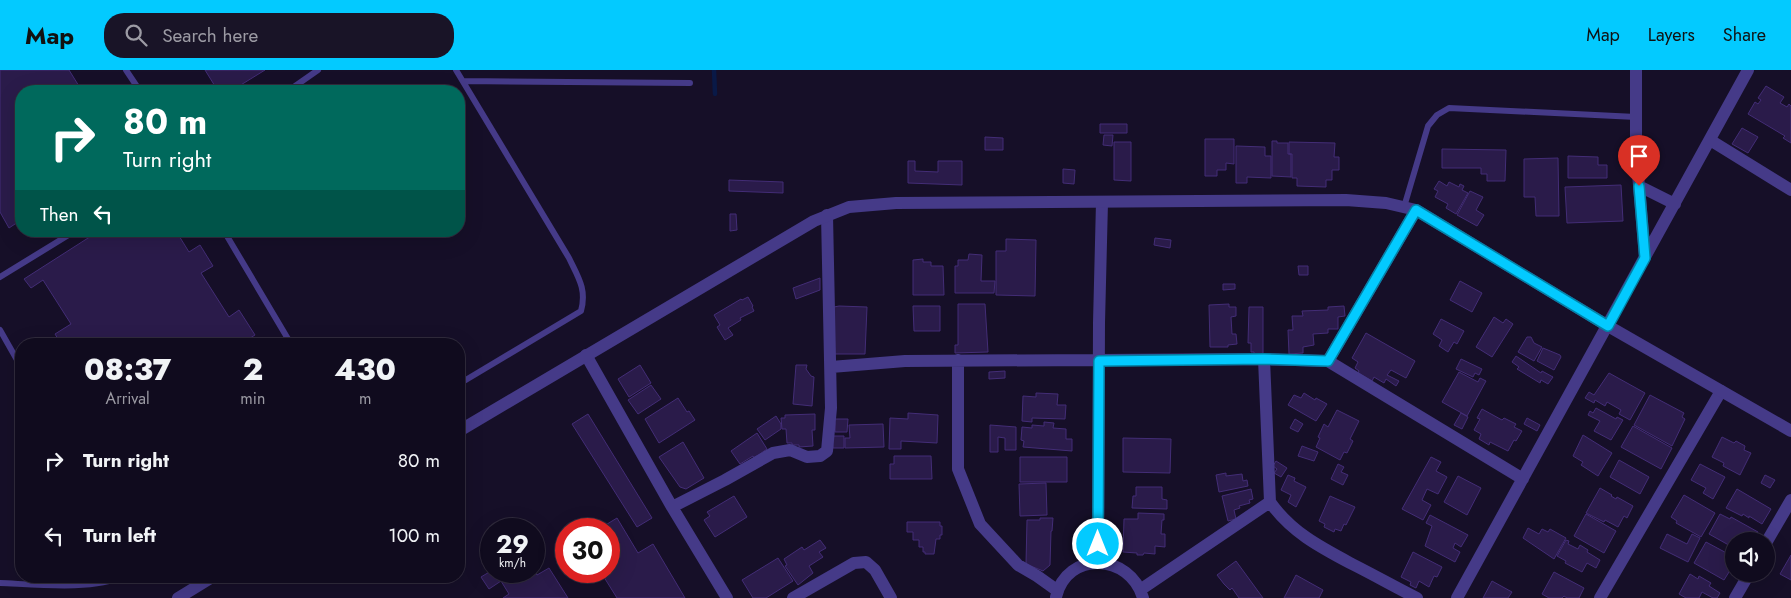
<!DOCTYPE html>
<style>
body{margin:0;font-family:Jost,sans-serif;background:#191427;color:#f1f3f6;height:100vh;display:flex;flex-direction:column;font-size:19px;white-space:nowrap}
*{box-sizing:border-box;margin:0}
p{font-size:16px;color:#9c9ba4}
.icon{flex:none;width:28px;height:28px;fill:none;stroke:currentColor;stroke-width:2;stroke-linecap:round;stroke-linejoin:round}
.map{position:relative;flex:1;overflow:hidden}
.drawer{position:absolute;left:15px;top:268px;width:450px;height:245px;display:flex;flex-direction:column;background:#100b1e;border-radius:20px;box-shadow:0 5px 20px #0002,0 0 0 1px #302b3c}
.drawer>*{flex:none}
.top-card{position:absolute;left:15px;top:15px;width:450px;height:152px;border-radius:20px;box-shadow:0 5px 20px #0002,0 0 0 1px #302b3c;background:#00695c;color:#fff;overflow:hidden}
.tools{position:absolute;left:1725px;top:462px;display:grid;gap:10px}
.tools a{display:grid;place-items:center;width:50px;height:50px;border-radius:50%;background:#100b1e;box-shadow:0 5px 20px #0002,0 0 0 1px #302b3c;font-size:25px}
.speed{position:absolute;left:480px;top:448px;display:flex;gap:10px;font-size:25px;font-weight:700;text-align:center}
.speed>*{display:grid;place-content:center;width:65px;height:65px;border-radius:50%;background:#100b1e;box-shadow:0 5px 20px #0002,0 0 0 1px #302b3c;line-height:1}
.speed small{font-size:12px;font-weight:400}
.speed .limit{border:8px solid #d22;background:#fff;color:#111}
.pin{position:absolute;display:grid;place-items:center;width:42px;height:42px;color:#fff;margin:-51px -21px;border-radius:50% 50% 50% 0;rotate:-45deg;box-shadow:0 0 5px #0007}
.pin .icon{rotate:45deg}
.me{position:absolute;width:55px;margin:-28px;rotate:0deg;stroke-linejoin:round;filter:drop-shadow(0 0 4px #0008)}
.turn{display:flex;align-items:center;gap:18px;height:105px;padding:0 25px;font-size:22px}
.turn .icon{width:65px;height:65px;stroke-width:2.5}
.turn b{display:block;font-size:35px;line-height:42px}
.then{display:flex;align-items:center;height:48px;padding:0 25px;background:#0003;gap:10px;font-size:19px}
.eta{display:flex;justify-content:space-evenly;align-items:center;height:85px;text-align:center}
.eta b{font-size:30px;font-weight:800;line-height:35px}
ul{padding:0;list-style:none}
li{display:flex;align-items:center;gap:15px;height:75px;padding:0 25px}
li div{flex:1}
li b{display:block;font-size:19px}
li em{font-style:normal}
header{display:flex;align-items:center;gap:30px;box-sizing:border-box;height:70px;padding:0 25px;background:#03caff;color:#111}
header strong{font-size:24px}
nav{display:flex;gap:28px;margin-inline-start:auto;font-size:18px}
.search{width:350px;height:45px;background:#191427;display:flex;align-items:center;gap:12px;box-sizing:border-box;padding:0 18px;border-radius:20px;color:#9c9ba4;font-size:19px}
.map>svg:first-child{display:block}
</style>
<header>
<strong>Map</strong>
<div class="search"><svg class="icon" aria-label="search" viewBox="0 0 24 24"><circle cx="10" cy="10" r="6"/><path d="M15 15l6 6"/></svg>Search here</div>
<nav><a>Map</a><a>Layers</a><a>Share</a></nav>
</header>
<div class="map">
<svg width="1791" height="528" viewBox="0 0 1791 528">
<rect width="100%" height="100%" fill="#160f28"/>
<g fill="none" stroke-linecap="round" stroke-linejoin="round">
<!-- stream -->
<path stroke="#091947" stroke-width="4.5" d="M714 0 715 24"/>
</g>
<!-- building -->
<path fill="#2a1b4a" stroke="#432d76" d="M0 0H69L82 21H21V150L9 158 0 142Z
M205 0H265L231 21H218Z
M1766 16 1784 27 1780 33 1787 37 1789 34 1791 36V73L1783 68 1785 66 1748 44 1755 32 1758 34 1761 30 1758 28Z
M1100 54H1127V63H1100Z
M1742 58 1758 67 1748 83 1732 74Z
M1104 65H1113L1112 76 1103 75Z
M985 67 1003 68V80H985Z
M1205 69H1234V94L1226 93V100H1217V106H1205Z
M1272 71H1277V73H1288V84H1291V107L1272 106Z
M1114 72H1131V111L1114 110Z
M1289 72 1335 73 1334 87H1339V100H1332V110H1326V117L1297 116V108H1292V84H1289Z
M1236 76 1265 77V86H1271V108L1247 107V113H1236Z
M1442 79 1506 80 1505 111H1487V104H1481V98H1442Z
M1568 86 1598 87V95H1607V108H1568Z
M1558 88 1559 146H1536L1535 127H1524V89Z
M908 91H915V101L938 102V91H962V115L908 113Z
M1063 99 1075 100 1074 114 1063 113Z
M729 110 783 112V123L729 121Z
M1439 111 1447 116 1449 112 1459 117 1460 114 1464 116 1462 120 1468 123 1456 144 1446 138 1448 134 1435 127 1438 121 1434 119Z
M1621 115 1623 151 1567 153 1565 117Z
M1470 121 1483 127 1476 140 1484 145 1477 156 1457 145Z
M730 144H736L737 160 730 161Z
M99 161H176L189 182 200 175 213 196 201 203 229 247 239 240 255 265 244 272 245 274H61L55 264 71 254 43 210 31 218 24 209Z
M1155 168 1171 170 1170 178 1154 175Z
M1006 169 1036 170 1035 226 996 225V181H1006Z
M969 184 982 185 981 211H995L994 223H955V196H958V190H968Z
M923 189V192H931V196H943L944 225H913V190Z
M1298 196H1308V205H1299Z
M820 208V220L796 229 793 218Z
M1460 211 1482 223 1472 242 1450 230Z
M1223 214H1235V219L1223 220Z
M748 227 753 236 752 237 754 241 740 248 741 250 728 258 733 265 725 270 717 257 720 255 714 245 741 229 742 230Z
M958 234H985L988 282 955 283V275H958Z
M1229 234V237H1236V246L1231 247 1232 264H1236L1237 274 1228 275V277H1210L1209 235Z
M839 236 867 237 865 284H833L834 237Z
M913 236H940V261H914Z
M1344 236 1345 246 1338 247V259H1328V263L1313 264 1314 275 1303 277V283L1289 284 1288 260H1293L1292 246H1303L1302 241 1328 240V237Z
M1249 237H1263V286H1254V282H1251V273H1248Z
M1494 247 1503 253 1506 249 1513 254 1492 287 1476 277Z
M1441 249 1464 261 1457 274 1454 272 1448 282 1439 276 1442 270 1433 264Z
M1366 263 1415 291 1406 308 1391 300 1387 305 1399 311 1396 316 1386 309 1384 313 1374 307 1372 311 1358 303 1359 301 1355 298 1358 292 1352 288Z
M1527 267H1531L1534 273 1542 277 1534 291 1518 282Z
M1543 278 1560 285 1561 287 1554 300 1537 291Z
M1516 286 1541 303 1542 301 1553 307 1548 314 1541 310 1540 313 1517 299 1519 297 1512 292Z
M1461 289 1482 299 1479 305 1475 303 1473 307 1456 299Z
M640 295 651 313 629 327 618 309Z
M796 295H807L806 299 811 306 814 307 812 336 793 334Z
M1005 301V308L989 309V302Z
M1459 302 1478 312 1480 308 1486 311 1467 346 1442 332Z
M1609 303 1645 323 1630 350 1619 344 1621 340 1607 332 1605 336 1595 330 1594 333 1585 328 1589 322 1594 325Z
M651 315 661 329 638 344 628 330Z
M1036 323 1058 324 1057 335H1066L1065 349 1032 348V352L1022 351 1023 326 1036 327Z
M1304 323 1315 330 1316 328 1327 334 1316 351 1288 335 1294 325 1301 328Z
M1650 325 1684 343 1682 347 1685 349 1672 376 1634 355Z
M678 328 687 342 689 341 695 350 659 373 645 349Z
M1596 338 1616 349 1617 347 1623 350 1611 370 1594 361 1600 351 1588 345 1590 341 1593 343Z
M1482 339 1502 350 1504 348 1516 354 1514 357 1522 361 1516 371 1514 370 1508 381 1490 372 1489 375 1479 369 1481 364 1474 360 1480 349 1477 348Z
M1337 340 1359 351 1350 369 1353 371 1347 383 1344 382 1340 390 1316 377 1320 368 1318 367 1324 354 1328 357Z
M908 343 938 345 937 373 901 371V379H889L890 348 908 349Z
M1461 343 1468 347 1462 359 1454 355Z
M588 344 652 448 637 457 572 354Z
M815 344V360H812L813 376 799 377V375H792V373H787L786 359H782L781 348H785V345Z
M776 346 781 354V359L765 370 757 359Z
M1527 348 1540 355 1537 361 1524 354Z
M833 349H848L847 362H835V353Z
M1295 349 1303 354 1298 362 1290 358Z
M1044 352 1054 353 1053 358 1066 359V369H1072V381L1023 377 1024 371 1021 370 1022 357 1032 358V355L1044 356Z
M883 354 884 377 845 378V368H850L849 355Z
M990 355 1016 357V380H1005V368L998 367V382H990Z
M1633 356 1672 378 1661 399 1621 377Z
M757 363 767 379 754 388 753 386 740 394 731 381Z
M1583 365 1612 383 1598 406 1581 395 1583 392 1573 386Z
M832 366H844V378H833Z
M1722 367 1734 373 1736 371 1745 376 1744 380 1751 383 1740 405 1723 396 1724 393 1712 387Z
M1123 368 1171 369 1170 403 1123 402Z
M683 372 704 408 686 419 680 417 659 387Z
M1302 376 1318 382 1314 391 1298 386Z
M894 386H931L932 409H890V394H894Z
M1020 387H1067V412H1020Z
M1431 387 1441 392 1436 401 1447 407 1438 424 1427 419 1422 430 1431 435 1423 450 1402 439Z
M1619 390 1649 407 1640 424 1610 407Z
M1276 391 1287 398 1281 407 1274 403 1277 399 1273 396Z
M1338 394 1344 397 1341 402 1348 405 1343 415 1331 409Z
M1700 394 1725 407 1713 429 1703 423 1706 418 1691 410Z
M1226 403V406L1242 404 1243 411 1247 410 1248 416 1219 422 1216 405Z
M1288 405 1295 408 1294 411 1306 417 1296 437 1288 432 1291 425 1281 420Z
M1765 405 1775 410 1770 418 1761 413Z
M1458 406 1481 418 1467 445 1444 432Z
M1046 413 1047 445 1020 446 1019 414Z
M1136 417H1162V429L1167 430V439L1132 438 1133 426H1136Z
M1600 418 1612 425 1611 426 1616 429 1617 427 1633 436 1627 448 1624 446 1618 457 1605 450 1604 452 1586 443Z
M1251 419 1253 429 1249 430 1250 433 1239 436 1240 438 1234 440 1236 449 1228 451 1222 426Z
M1737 419 1771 439 1762 454 1749 446V448L1743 444 1742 446 1726 438Z
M1684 425 1715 443 1701 467 1676 453 1677 451 1671 447Z
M734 426 747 447 715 467 704 450 710 446 707 442Z
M1330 426 1355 437 1346 455 1344 454 1341 461 1335 459 1334 462 1324 457 1325 454 1319 451Z
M1138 443 1164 444V450H1162L1161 464H1165V477L1155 476V484L1144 483 1143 485H1137V483L1123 482 1124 449H1138Z
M1586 444 1616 461 1604 483 1574 466Z
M1720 444 1730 449 1731 447 1758 462 1753 471H1734V478L1709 464Z
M1430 445 1468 465 1461 477 1455 473 1453 478 1460 482 1455 492 1425 476 1432 456 1426 453Z
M617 448 638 483 653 474 685 528H617L602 504 609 501 611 498 609 494V459H599Z
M1040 448H1053L1052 461H1051L1050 495 1043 501 1026 494 1027 450H1040Z
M907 452H940V456H942V465H940V469H936L934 484H925V482H923V477H919V470H913V462H907Z
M1528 458 1539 464 1542 459 1548 462 1550 459 1566 468 1554 489 1523 468Z
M1667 464 1687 474 1692 464 1700 468 1688 492 1660 478Z
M820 470 826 478 819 482 823 487 809 496 813 503 798 515 785 496 787 495 784 489 802 477 804 480Z
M1566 470 1569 471 1568 474 1578 479 1580 475 1588 480 1587 482 1600 490 1596 498 1587 493 1582 502 1565 493 1566 491 1557 486Z
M1706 472 1734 487V494L1724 510 1694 493Z
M534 477 541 490 534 494Z
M1413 482 1442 497 1437 507 1434 506 1429 517 1419 511 1416 518 1410 515 1411 512 1401 507Z
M1791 485V510L1780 504Z
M778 488 793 511 766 528H753L742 510Z
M1236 491 1263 528H1239L1232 518 1230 520 1224 514 1217 505Z
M549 498 568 528H503L509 524 501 511 489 519 481 507 491 501 534 500 537 505Z
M1554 502 1584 518 1579 528H1567L1564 526 1562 528H1549L1542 524Z
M1690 504 1698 509 1699 506 1711 513 1709 516 1720 523 1717 528H1713L1702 522 1699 528H1686L1679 524Z
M1296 505 1323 520 1319 528H1284Z
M1492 511 1512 522 1508 528H1483Z"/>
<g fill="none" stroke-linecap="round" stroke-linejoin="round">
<!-- service -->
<path stroke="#453a88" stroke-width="6" d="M126 0 140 21
M456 0 569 188C578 207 587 219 581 241L459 314
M463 11 690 13
M288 21 318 0
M1404 137 1428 56 1437 45 1449 38 1636 47
M224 161 291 274
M0 207 75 161
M0 260 21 297
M0 513C30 514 97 521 121 506"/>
<!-- minor -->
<path stroke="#453a88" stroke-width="12" d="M1636 0V80L1645 187
M1710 70 1791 120
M1639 116 1675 134
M586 285 672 437 727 528
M958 290V399L980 454 1018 495 1037 506 1058 521
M1328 291 1416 140
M831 297 905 291 1264 289 1328 291 1523 409
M1270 432C1291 462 1320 477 1352 494 1374 505 1395 517 1417 528
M672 437 725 410 773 383 790 380 807 387 820 386 827 381 831 338 827 145
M1766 473 1791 430
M1098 493 1099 253 1102 132
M1140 520 1270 432 1264 289
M1056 527C1067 480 1130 483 1143 528
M793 528 854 493 866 492 875 500 891 528
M1457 528 1748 0
M1600 528 1721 321
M1735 528 1749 504"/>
<!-- tertiary -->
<path stroke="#453a88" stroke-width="12" d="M459 361 814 151 849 137 896 133 1346 130 1386 133 1416 140 1608 256 1791 361
M178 528 214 506"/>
</g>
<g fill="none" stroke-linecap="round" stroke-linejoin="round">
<defs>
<path id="route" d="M1098 474 1099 291 1264 289 1328 291 1416 140 1608 256 1645 188 1639 116"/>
</defs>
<!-- route casing -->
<use href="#route" stroke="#0283a6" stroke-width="12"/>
<!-- route -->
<use href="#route" stroke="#03caff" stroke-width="9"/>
</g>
</svg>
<div class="tools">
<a><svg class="icon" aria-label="sound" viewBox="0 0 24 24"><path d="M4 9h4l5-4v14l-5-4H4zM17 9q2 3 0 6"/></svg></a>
</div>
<div class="speed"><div>29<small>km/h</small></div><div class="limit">30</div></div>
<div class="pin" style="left:1639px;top:116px;background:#d93025"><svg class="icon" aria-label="arrive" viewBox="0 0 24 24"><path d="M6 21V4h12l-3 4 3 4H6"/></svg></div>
<svg class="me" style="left:1098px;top:474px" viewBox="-20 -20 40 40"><circle r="17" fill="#03caff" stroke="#fff" stroke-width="3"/><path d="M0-11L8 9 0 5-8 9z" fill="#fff"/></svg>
<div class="top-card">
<div class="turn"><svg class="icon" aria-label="right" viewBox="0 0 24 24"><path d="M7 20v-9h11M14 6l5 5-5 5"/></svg><div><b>80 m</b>Turn right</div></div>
<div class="then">Then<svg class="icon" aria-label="left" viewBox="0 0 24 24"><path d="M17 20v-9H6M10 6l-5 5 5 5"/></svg></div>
</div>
<section class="drawer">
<div class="eta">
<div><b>08:37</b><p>Arrival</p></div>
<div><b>2</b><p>min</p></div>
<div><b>430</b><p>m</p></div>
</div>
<ul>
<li><svg class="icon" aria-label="right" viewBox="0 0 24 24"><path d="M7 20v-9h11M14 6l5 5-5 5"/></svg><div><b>Turn right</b></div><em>80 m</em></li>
<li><svg class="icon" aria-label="left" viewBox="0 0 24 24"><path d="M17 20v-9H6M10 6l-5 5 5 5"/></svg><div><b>Turn left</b></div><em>100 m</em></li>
</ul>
</section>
</div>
